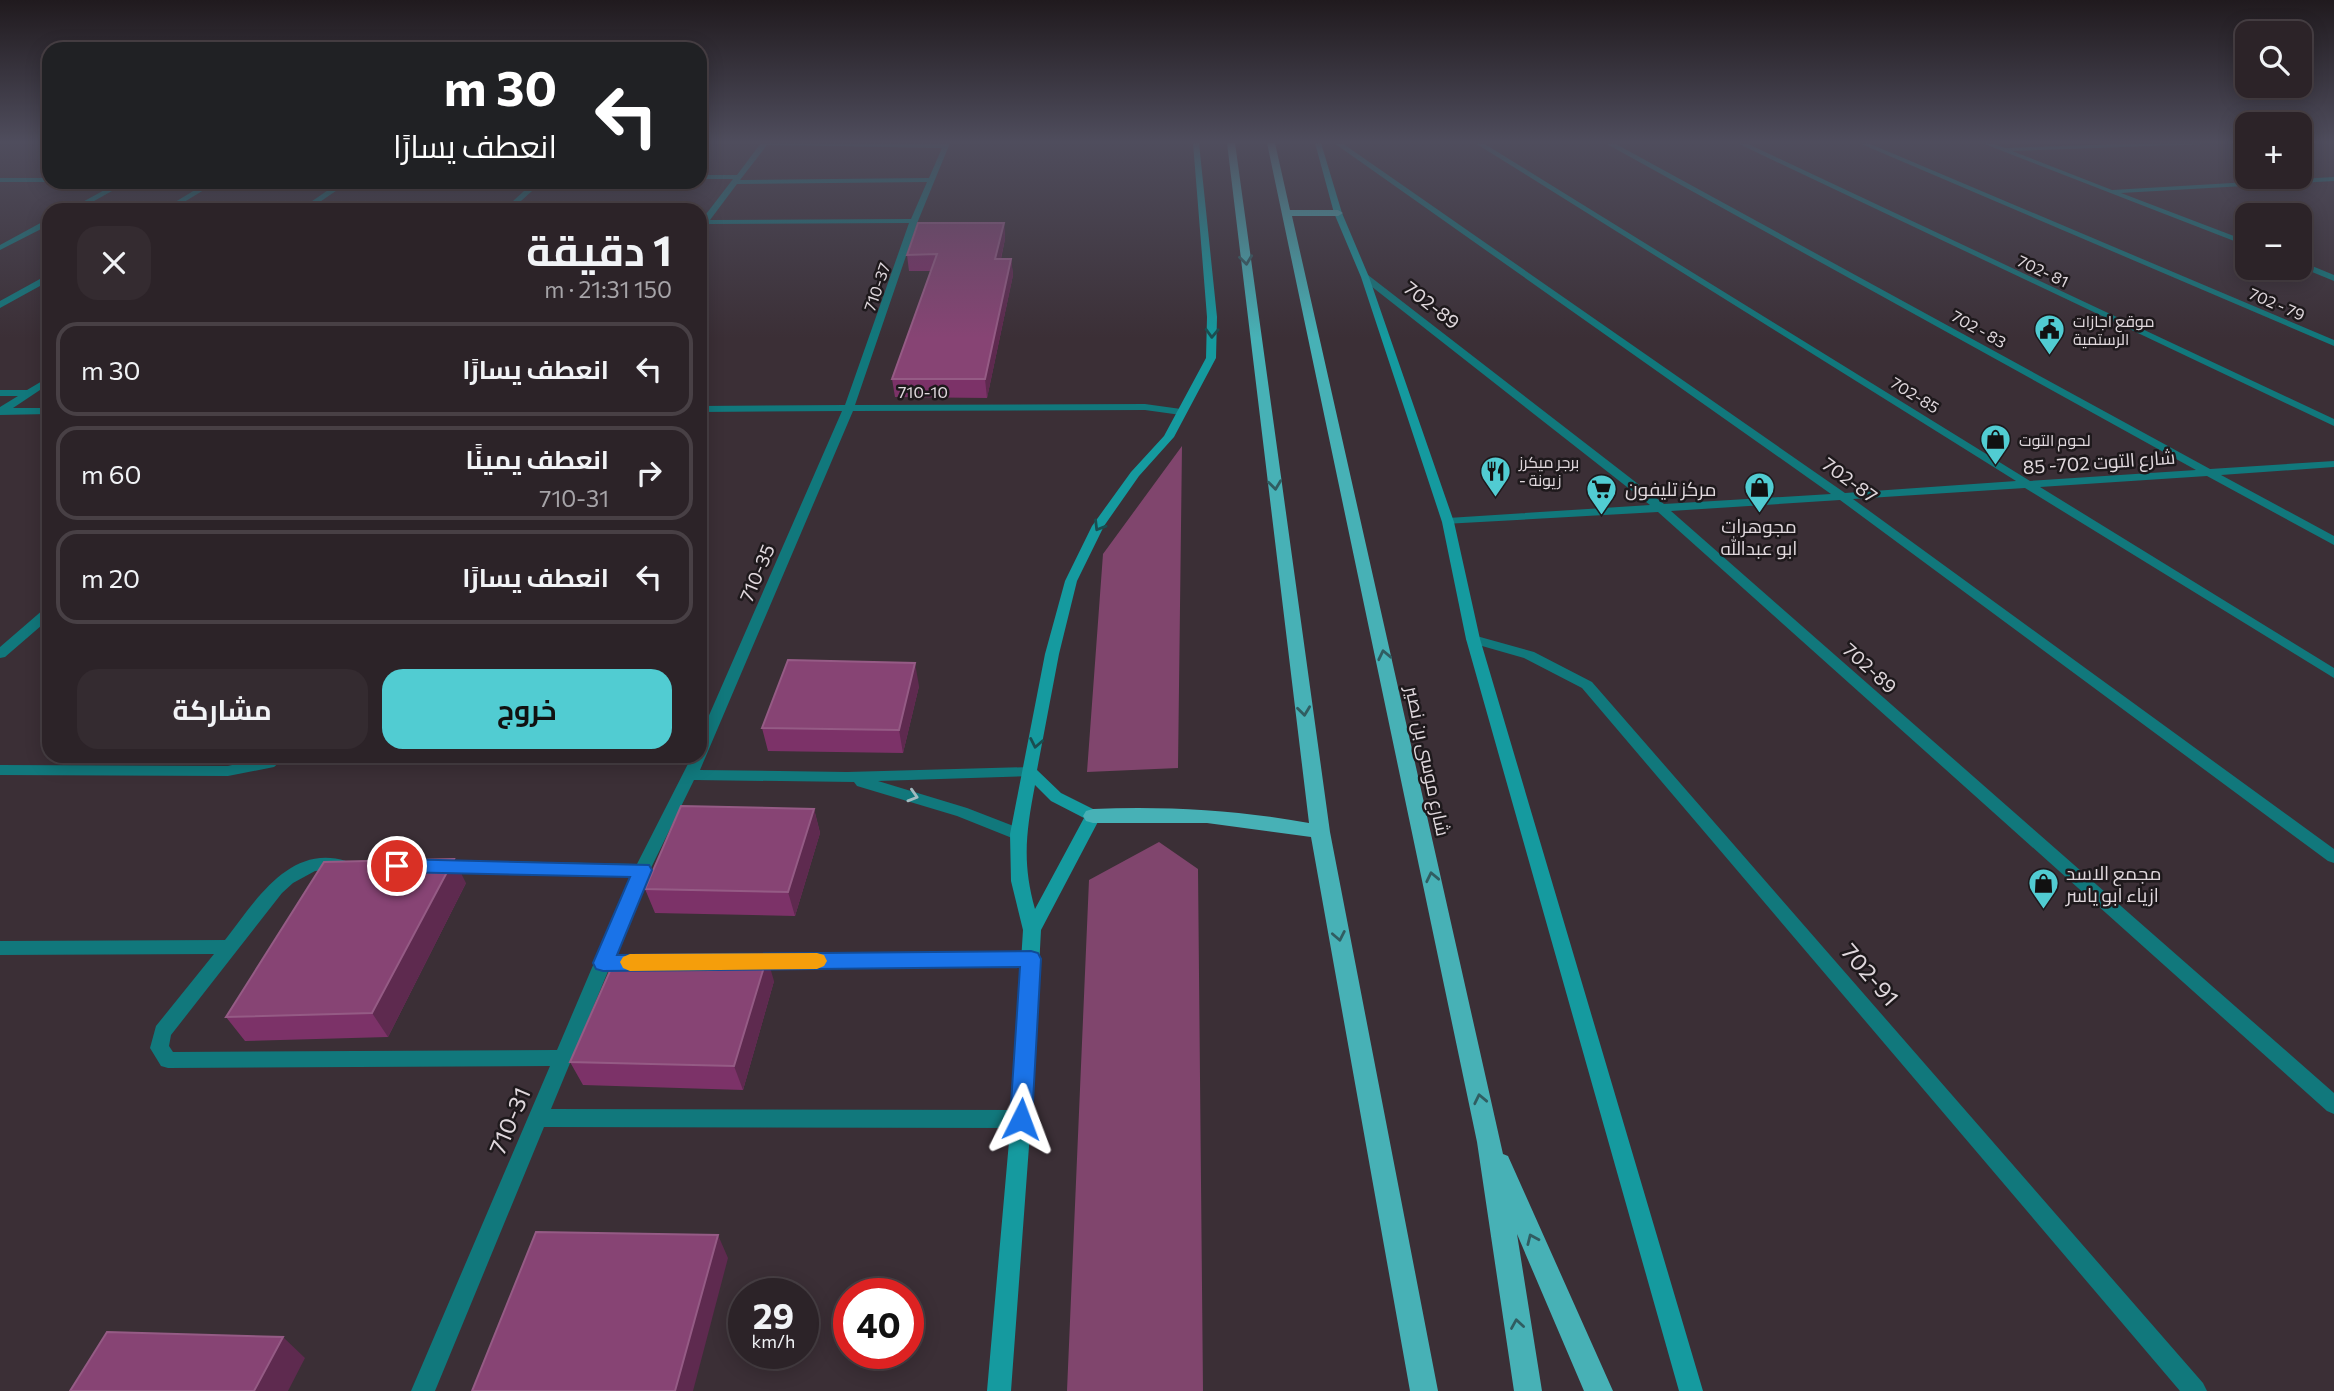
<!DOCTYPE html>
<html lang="ar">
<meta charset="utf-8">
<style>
body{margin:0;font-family:Commissioner,Cairo,sans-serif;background:#342b30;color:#f1f3f6;direction:rtl;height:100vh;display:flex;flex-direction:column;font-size:26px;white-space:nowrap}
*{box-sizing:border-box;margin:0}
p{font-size:23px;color:#a6a4a8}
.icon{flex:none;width:38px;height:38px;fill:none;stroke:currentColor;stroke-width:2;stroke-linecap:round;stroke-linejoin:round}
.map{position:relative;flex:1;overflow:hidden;direction:ltr}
.details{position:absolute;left:42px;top:203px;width:665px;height:560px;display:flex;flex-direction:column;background:#2c2328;border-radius:21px;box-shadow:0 4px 18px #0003,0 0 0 2px #484045;direction:rtl}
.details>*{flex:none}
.hud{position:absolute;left:42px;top:42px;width:665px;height:147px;border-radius:21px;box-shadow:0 4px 18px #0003,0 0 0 2px #484045;direction:rtl;background:#202124;color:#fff;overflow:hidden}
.fabs{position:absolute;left:2235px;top:21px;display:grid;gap:14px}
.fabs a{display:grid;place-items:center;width:77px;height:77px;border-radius:14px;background:#2c2328;box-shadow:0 4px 18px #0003,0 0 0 2px #484045;font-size:35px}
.speed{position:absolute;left:728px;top:1278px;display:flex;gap:14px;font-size:35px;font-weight:700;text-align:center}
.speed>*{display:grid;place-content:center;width:91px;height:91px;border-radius:50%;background:#2c2328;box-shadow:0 4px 18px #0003,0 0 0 2px #484045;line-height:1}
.speed small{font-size:18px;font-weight:400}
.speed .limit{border:10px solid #d22;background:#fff;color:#111}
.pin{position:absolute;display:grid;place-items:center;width:60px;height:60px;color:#fff;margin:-30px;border:4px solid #fff;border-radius:50%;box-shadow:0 2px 7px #0007}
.me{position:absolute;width:77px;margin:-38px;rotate:3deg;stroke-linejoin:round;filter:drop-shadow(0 0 5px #0008)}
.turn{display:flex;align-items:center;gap:24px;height:147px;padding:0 35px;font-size:32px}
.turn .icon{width:91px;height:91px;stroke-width:2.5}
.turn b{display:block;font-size:49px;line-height:60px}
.round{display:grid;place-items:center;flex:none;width:74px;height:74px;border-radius:21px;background:#342b30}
.summary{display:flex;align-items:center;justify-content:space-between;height:119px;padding:0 35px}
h1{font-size:42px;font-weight:700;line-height:52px}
.action{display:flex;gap:14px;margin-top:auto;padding:14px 35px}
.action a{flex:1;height:80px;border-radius:21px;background:#51ccd2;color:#111;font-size:28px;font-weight:700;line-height:80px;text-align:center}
.action a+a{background:#342b30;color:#f1f3f6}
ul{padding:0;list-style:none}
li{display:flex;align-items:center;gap:21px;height:94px;margin:0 14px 10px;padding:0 21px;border:4px solid #484045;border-radius:21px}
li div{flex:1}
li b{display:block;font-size:26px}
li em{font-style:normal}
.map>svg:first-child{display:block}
</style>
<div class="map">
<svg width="2334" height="1391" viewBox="0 0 2334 1391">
<rect width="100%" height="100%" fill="#3b2f36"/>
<!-- green -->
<path fill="#80456d" d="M1182 446 1178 768 1087 772 1103 554Z
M1159 842 1198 869 1203 1391H1067L1089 880Z"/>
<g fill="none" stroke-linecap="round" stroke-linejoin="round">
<!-- street -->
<path fill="#11787c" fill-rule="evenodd" d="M761 143H950L918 221 855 405 1145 404 1181 409 1186 412 1181 415 1145 410 853 411 700 770 847 772 1030 767 1035 768 1038 772 1035 776 878 781 967 808 1024 830 1026 834 1024 838H1012L957 816 857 786 854 782 694 780 650 870 551 1109 1021 1110 1028 1113 1031 1119 1028 1125 1021 1128 544 1127 435 1391H411L550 1066 168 1068 161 1066 150 1048 156 1026 214 954 0 955V941L225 940C254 903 289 843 346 861L348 865 346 869 315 871 293 883 282 893 171 1035 169 1046 173 1052 557 1050 631 876 441 872 435 870 433 866 435 862 441 860 637 864 692 756H700V736L842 411 700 412V406L845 405 909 223 706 224 700 229V222L733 179H700V175H737ZM767 145 942 148 929 178 740 180ZM927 182 911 219 710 220 737 184Z
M1334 143H1342L1845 493 2016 481 1475 143H1483L2030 481 2196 470 1605 143H1614L2210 469 2334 461V467L2221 475 2334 536V545L2207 476 2040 487 2334 668V678L2025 488 1853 499 2334 849V863L2328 861 1840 500 1671 511 2334 1093V1114L2327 1111 1658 512 1444 524V520L1448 518 1650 505 1362 279V275H1368L1664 504 1831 494Z
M1737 143H1746L2334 419V426Z
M1859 143H1868L2334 340V346Z
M1982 143H1992L2005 148 2146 143H2236L2012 151 2112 190 2334 177V181L2121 193 2247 241V246Z
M0 178H49L50 182H0Z
M119 182H128L78 210H68Z
M208 182H217L171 210H162Z
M340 182H349L308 210H299Z
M534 182H542L511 210H503Z
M46 220H49V225L0 250V245Z
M2300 261 2334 275V281L2300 267Z
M49 274V281L0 308V301Z
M49 377V384L13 408H49V414L0 415V407L18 396H0V390H27Z
M49 608V619L5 657 0 658V647L44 609Z
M1473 635 1534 652 1592 682 2203 1383 2207 1391H2180L1582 688 1524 658 1468 642 1466 639Z
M269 756H287L274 767 228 776 0 775V765L228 766Z
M1031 952 1037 954 1040 959 1037 964 1031 966 749 968 743 966 740 961 743 956 749 954Z"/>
<!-- secondary -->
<path fill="#159a9f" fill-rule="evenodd" d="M1193 143H1199L1217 317 1216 358 1174 437 1139 476 1104 526 1077 581 1059 654 1037 770 1061 793 1099 812 1101 816 1041 930 1031 1119 1011 1391H987L1011 1119 1023 930 1011 881 1010 834 1045 654 1065 581 1092 526 1131 472 1164 436 1206 358 1207 317ZM1035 785 1051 801 1084 818 1035 909C1022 863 1026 832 1035 785Z
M1315 143H1321L1342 213 1369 277 1454 522 1480 639 1703 1391H1679L1466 639 1442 522 1361 277 1334 213Z"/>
<!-- primary -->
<path fill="#47b1b6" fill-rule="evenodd" d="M1227 143H1235L1330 832 1438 1391H1410L1311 837 1207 823H1093L1086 821 1083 816 1086 811 1093 809C1166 806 1237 810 1309 823Z
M1267 143H1275L1290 210H1338L1343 213 1338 216H1292L1503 1154 1508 1156 1613 1391H1584L1517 1234 1542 1391H1514L1477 1142Z"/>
</g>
<!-- wall -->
<path fill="#7c3268" d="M1004 223 1005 239 1001 259H1011L1013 275 987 398 895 397 892 379 931 271H909L907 255Z
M919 686 903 753 768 751 762 728Z
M814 809 820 833 795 916 655 913 645 889Z
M466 883 388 1037 245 1041 226 1017Z
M774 981 743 1090 583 1085 570 1062Z"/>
<!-- shaded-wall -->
<path fill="#5e2a4f" d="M1004 223 1005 239 997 275 995 259Z
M1011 259 1013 275 987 398 985 379Z
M915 663 919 686 903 753 899 730Z
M814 809 820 833 795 916 788 892Z
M454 859 466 883 388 1037 372 1013Z
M767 957 774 981 743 1090 734 1066Z
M718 1235 728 1258 693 1391H675Z
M283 1337 305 1358 288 1391H254Z"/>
<!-- building -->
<path fill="#874474" stroke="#955b85" stroke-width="2" d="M918 223H1004L995 259H1011L985 379H892L937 254 907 255Z
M788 660 915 663 899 730 762 728Z
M681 806 814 809 788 892 645 889Z
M454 859 372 1013 226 1017 324 862Z
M617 955 767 957 734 1066 570 1062Z
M536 1232 718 1235 675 1391H472Z
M107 1332 283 1337 254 1391H70Z"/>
<!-- one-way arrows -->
<defs><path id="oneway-chevron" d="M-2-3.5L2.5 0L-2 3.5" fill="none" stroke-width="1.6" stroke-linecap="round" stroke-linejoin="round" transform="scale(1.75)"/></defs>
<g stroke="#305d61">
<use href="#oneway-chevron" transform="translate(1246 260) rotate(83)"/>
<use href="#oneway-chevron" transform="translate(1275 485) rotate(83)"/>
<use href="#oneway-chevron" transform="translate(1384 655) rotate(-102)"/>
<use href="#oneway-chevron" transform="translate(1304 711) rotate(83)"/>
<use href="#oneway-chevron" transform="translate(1432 877) rotate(-102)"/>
<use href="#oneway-chevron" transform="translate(1339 936) rotate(79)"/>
<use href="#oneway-chevron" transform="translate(1480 1099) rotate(-102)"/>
<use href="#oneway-chevron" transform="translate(1532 1239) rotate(-114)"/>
<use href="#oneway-chevron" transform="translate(1517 1324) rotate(-99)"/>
</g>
<g stroke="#1a4d50">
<use href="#oneway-chevron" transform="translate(1212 333) rotate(92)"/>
<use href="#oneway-chevron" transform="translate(1099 526) rotate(121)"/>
<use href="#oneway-chevron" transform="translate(1036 743) rotate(101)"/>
</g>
<use stroke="#a2bbc0" href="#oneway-chevron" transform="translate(913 796) rotate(17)"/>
<!-- sky -->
<linearGradient id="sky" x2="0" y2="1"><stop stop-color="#201a1e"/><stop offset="0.42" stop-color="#4f4d5d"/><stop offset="1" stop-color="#4f4d5d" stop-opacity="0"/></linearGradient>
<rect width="2334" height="338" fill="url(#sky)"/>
<!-- route -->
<path fill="#1a73e8" stroke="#114b97" stroke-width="2" d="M397 859 649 865 652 870 617 955 1031 951 1038 953 1041 959 1032 1119 1029 1126 1021 1129 1013 1126 1010 1119 1020 967 603 971 596 969 593 963 630 877 397 872 391 870 388 866 391 861Z"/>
<!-- slow -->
<path fill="#f59e0b" d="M817 953 824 955 827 961 824 966 817 969 630 971 623 968 620 962 623 957 630 954Z"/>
<!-- icons -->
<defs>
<symbol id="civic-pin" viewBox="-11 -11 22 30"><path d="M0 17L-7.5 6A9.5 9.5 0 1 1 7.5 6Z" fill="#51ccd2" stroke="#1e191c"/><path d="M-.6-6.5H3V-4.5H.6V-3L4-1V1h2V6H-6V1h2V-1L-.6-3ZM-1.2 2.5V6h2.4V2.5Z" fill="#111"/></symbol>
<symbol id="shop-pin" viewBox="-11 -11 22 30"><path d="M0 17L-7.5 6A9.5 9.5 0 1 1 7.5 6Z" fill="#51ccd2" stroke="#1e191c"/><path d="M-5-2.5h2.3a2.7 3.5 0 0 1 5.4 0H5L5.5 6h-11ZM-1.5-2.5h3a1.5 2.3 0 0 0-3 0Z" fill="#111"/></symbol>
<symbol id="restaurant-pin" viewBox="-11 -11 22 30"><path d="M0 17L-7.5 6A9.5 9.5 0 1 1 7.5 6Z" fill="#51ccd2" stroke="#1e191c"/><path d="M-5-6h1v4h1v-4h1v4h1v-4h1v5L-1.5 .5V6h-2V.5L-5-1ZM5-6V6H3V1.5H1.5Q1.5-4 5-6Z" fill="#111"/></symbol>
<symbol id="supermarket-pin" viewBox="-11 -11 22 30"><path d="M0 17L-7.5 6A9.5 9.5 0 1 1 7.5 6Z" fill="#51ccd2" stroke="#1e191c"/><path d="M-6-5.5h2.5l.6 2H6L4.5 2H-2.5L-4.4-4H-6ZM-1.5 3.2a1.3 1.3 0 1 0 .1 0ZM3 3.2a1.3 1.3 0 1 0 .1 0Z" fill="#111"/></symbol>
</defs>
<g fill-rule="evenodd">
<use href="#civic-pin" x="2032" y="312" width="35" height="47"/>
<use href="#shop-pin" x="1978" y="422" width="35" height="47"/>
<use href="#restaurant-pin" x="1478" y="454" width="35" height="47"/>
<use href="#shop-pin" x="1742" y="470" width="35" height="47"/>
<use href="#supermarket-pin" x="1584" y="472" width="35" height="47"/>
<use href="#shop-pin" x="2026" y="866" width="35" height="47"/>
</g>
<g text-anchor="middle" stroke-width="5" stroke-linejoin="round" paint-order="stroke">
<!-- far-street labels -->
<g font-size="16" fill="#e0d8dd" stroke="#1e191c">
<text transform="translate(2043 271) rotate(25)" y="6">702- 81</text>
<text transform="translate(877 287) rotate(-71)" y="6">710-37</text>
<text transform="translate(2277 304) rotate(23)" y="6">702 - 79</text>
<text transform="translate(1979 329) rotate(29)" y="6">702 - 83</text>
<text x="923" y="398">710-10</text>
<text transform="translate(1915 395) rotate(32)" y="6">702-85</text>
</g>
<!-- far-poi labels -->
<g font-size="16" fill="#e0d8dd" stroke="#1e191c" text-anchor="start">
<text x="2073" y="327">موقع اجازات<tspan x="2073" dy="18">الرستمية</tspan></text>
<text x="2019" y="446">لحوم التوت</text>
<text x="1519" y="468">برجر ميكرز<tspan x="1519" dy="18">- زيونة</tspan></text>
</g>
<!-- street labels -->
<g font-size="19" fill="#e0d8dd" stroke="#1e191c">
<text transform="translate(1432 305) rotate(38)" y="7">702-89</text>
<text transform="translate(2099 462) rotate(-4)" y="7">شارع التوت 702- 85</text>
<text transform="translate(1850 480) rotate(36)" y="7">702-87</text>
<text transform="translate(757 573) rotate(-67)" y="7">710-35</text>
<text transform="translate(1870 668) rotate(42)" y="7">702-89</text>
<text transform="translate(1428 761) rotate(78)" y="7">شارع موسى بن نصير</text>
</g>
<!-- poi labels -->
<g font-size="19" fill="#e0d8dd" stroke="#1e191c" text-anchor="start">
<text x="1625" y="496">مركز تليفون</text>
<text x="1759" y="533" text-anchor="middle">مجوهرات<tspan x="1759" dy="22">ابو عبدالله</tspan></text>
<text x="2066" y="880">مجمع الاسد<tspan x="2066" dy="22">ازياء ابو ياسر</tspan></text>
</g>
<!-- near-street labels -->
<g font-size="23" fill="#e0d8dd" stroke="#1e191c">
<text transform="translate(1870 975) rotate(49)" y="8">702-91</text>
<text transform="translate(510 1121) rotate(-67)" y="8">710-31</text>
</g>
</g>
</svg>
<div class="fabs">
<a><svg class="icon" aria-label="search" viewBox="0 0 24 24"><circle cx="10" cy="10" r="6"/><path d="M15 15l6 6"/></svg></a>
<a>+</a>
<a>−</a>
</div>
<div class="speed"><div>29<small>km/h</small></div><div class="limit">40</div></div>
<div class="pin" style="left:397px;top:866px;background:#d93025"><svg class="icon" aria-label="arrive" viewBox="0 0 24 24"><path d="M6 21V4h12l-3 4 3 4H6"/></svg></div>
<svg class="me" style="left:1021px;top:1119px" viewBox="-20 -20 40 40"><path d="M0-17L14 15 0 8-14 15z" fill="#1a73e8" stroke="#fff" stroke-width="4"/></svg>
<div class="hud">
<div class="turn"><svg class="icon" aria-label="left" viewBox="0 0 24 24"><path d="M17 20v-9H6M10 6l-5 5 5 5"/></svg><div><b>30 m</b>انعطف يسارًا</div></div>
</div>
<section class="details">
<div class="summary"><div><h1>1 دقيقة</h1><p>150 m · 21:31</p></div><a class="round"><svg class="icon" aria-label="close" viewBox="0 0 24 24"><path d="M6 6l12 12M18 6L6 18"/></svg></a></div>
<ul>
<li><svg class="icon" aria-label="left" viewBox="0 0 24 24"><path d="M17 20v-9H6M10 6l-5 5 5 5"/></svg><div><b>انعطف يسارًا</b></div><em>30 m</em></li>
<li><svg class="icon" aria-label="right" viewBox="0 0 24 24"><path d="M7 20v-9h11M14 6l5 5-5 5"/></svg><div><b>انعطف يمينًا</b><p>710-31</p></div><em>60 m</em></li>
<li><svg class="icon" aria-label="left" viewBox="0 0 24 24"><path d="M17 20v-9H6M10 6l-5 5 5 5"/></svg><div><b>انعطف يسارًا</b></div><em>20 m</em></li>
</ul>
<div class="action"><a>خروج</a><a>مشاركة</a></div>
</section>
</div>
